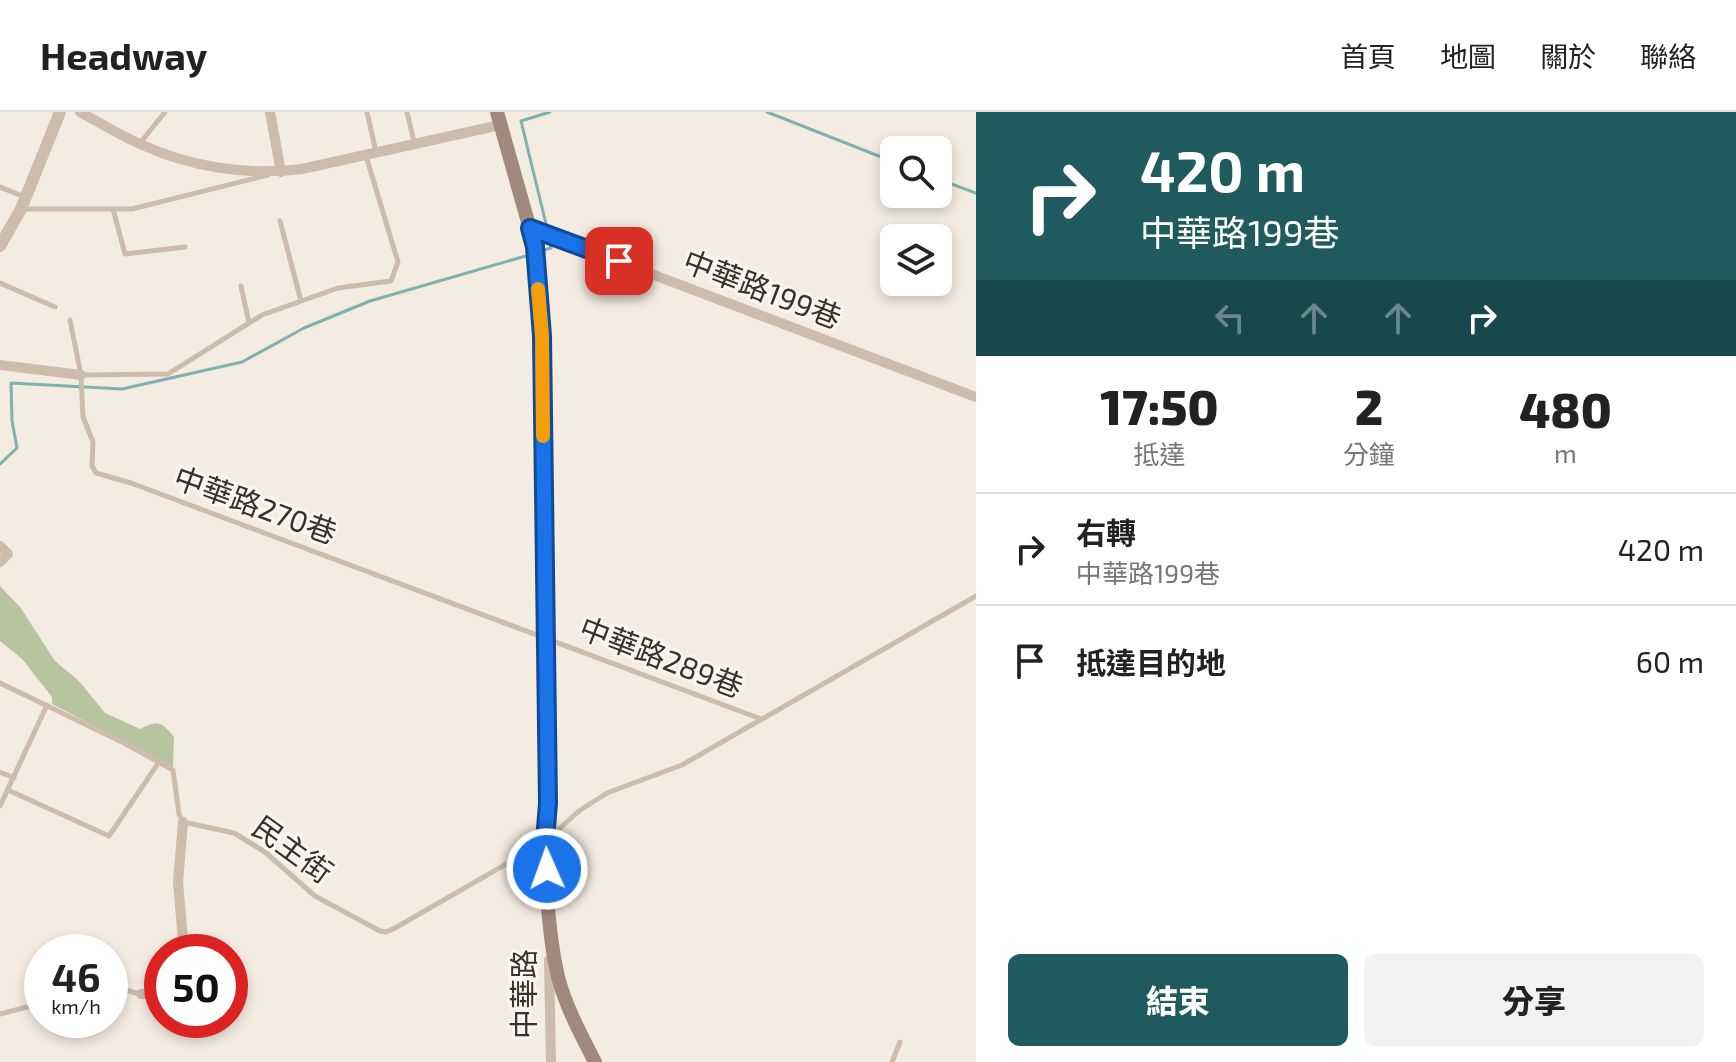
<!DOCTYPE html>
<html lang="zh-TW">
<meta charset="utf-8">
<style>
body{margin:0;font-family:"Exo 2","Noto Sans TC",sans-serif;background:#f2f2f2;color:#222;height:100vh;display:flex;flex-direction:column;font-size:30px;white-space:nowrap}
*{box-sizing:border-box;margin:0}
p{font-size:26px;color:#767676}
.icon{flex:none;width:44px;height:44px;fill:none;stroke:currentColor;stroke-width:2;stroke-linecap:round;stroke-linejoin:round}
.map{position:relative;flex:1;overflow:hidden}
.side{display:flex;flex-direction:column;background:#fff;width:760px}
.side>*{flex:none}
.guide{background:#1f5a5e;color:#fff;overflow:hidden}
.tools{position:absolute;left:880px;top:24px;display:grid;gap:16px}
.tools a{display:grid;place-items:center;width:72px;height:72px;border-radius:12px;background:#fff;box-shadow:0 4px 12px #0003;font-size:40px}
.speed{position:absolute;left:24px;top:822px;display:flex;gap:16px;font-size:40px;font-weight:700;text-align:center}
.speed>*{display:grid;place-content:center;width:104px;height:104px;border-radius:50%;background:#fff;box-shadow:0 4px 12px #0003;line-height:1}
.speed small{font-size:20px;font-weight:400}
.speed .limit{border:12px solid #d22;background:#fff;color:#111}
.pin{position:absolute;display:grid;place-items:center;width:68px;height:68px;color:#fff;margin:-34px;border-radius:16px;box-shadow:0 4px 12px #0006}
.me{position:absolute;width:88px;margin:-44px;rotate:358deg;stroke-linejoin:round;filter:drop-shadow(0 0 6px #0008)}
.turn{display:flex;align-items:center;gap:28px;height:168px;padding:0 32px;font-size:36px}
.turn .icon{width:104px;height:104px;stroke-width:2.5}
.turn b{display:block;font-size:56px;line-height:68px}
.lanes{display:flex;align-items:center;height:76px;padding:0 32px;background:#0003;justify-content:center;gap:40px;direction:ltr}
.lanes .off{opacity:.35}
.eta{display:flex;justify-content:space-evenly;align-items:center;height:136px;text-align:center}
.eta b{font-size:48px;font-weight:800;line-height:56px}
.cta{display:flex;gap:16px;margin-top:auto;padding:16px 32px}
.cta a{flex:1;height:92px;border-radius:12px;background:#1f5a5e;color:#fff;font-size:32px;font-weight:800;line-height:92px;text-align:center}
.cta a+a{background:#f2f2f2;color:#222}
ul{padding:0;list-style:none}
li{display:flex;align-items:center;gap:24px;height:112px;padding:0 32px;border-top:2px solid #e0e0e0}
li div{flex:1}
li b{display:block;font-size:30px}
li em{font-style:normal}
header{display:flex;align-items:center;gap:48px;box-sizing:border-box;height:112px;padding:0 40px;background:#fff;border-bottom:2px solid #e0e0e0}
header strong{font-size:38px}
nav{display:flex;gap:44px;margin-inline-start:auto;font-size:28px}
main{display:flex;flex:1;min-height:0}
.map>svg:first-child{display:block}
</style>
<header>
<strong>Headway</strong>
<nav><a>首頁</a><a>地圖</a><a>關於</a><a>聯絡</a></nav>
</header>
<main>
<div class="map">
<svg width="976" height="950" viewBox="0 0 976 950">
<rect width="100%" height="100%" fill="#f4ebe1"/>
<!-- green -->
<path fill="#b8c4a0" d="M0 474 20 495 55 549 79 569 105 601 140 617C158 608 162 610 174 625L173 655 52 592V585L22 547 0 529Z"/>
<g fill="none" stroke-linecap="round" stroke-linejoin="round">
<!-- stream -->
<path stroke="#7fb0b2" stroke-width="3" d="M767 0 894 50
M938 67 976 81
M548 120 521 9 550 0
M540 139 551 136 549 128
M0 352 17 336 12 309 11 271 122 277 242 250 304 216 370 189 529 143"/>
<!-- service -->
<path stroke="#cdbbac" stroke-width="5" d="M367 0 376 40
M407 0 414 30
M141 30 165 0
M0 75 25 85
M22 97H132L268 63
M113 97 125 142 185 135
M280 109 301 189
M0 171 55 195
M241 174 249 211
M70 208 81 263 83 305 93 330 92 354 96 361 131 371 761 607
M82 263 168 262 262 203 338 176 391 169 398 150 366 44
M0 571 124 631 173 658 179 702 183 710 234 721 265 740 315 784 380 819 386 820 395 816 543 731
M0 660 14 666
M8 678 109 724 159 650
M0 694 47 593
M550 725 579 699 607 681 682 653 976 484
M110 882 129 879 140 882
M0 902 42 891
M892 950 900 930"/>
<!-- minor -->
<path stroke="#cdbbac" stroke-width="10" d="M80 0C100 11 120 23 140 32 190 55 247 64 302 57L500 13
M270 0 281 60
M530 116 976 285
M0 253 81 263
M0 434 8 442 0 450
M183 710 178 770 184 840
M549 848 551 950
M141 882H162"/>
<!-- tertiary -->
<path stroke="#cdbbac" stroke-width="12" d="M0 134 21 97 60 0"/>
<!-- secondary -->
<path stroke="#a18a7d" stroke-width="14" d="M497 0 535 135 542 224 548 691C544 744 546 813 558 865 566 895 581 923 595 950"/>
</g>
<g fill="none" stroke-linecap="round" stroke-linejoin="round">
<defs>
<path id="route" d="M547 757 545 729 548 691 542 224 535 135 530 116 619 149"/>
</defs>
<!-- route casing -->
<use href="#route" stroke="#114b97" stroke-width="20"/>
<!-- route -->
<use href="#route" stroke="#1a73e8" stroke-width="14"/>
<!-- slow -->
<path stroke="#f59e0b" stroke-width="14" d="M538 177 542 224 543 324"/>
</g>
<g text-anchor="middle" stroke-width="6" stroke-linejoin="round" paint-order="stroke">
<!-- street labels -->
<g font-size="30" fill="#3b302b" stroke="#fbf5ee">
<text transform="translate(762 178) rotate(21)" y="10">中華路199巷</text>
<text transform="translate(255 394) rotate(20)" y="10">中華路270巷</text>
<text transform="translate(661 546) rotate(21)" y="10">中華路289巷</text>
<text transform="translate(292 738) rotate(36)" y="10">民主街</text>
<text transform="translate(525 882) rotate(-90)" y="10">中華路</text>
</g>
</g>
</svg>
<div class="tools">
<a><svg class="icon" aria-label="search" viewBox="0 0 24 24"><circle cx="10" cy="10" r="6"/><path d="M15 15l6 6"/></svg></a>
<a><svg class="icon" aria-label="layers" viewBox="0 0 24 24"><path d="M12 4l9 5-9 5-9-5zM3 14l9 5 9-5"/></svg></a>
</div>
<div class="speed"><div>46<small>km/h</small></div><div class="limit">50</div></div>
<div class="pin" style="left:619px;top:149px;background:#d93025"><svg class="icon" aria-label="arrive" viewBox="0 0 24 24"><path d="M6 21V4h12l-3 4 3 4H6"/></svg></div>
<svg class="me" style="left:547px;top:757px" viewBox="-20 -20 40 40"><circle r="17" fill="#1a73e8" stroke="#fff" stroke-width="3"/><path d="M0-11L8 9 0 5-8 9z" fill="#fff"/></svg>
</div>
<section class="side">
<div class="guide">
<div class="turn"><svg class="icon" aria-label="right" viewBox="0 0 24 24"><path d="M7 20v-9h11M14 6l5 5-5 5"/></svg><div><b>420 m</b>中華路199巷</div></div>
<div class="lanes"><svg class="icon off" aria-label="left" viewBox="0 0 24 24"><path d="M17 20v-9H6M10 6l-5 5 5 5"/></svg><svg class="icon off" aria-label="ahead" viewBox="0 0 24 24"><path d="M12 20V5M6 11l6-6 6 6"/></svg><svg class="icon off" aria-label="ahead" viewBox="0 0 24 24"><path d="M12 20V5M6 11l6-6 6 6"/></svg><svg class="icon" aria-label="right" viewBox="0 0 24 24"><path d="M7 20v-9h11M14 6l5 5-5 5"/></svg></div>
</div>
<div class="eta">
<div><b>17:50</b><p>抵達</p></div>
<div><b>2</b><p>分鐘</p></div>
<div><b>480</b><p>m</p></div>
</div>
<ul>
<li><svg class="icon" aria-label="right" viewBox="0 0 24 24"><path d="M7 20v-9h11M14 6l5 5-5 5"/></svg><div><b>右轉</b><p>中華路199巷</p></div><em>420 m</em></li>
<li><svg class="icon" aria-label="arrive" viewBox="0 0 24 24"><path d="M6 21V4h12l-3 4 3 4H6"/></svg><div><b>抵達目的地</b></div><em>60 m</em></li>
</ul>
<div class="cta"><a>結束</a><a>分享</a></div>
</section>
</main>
